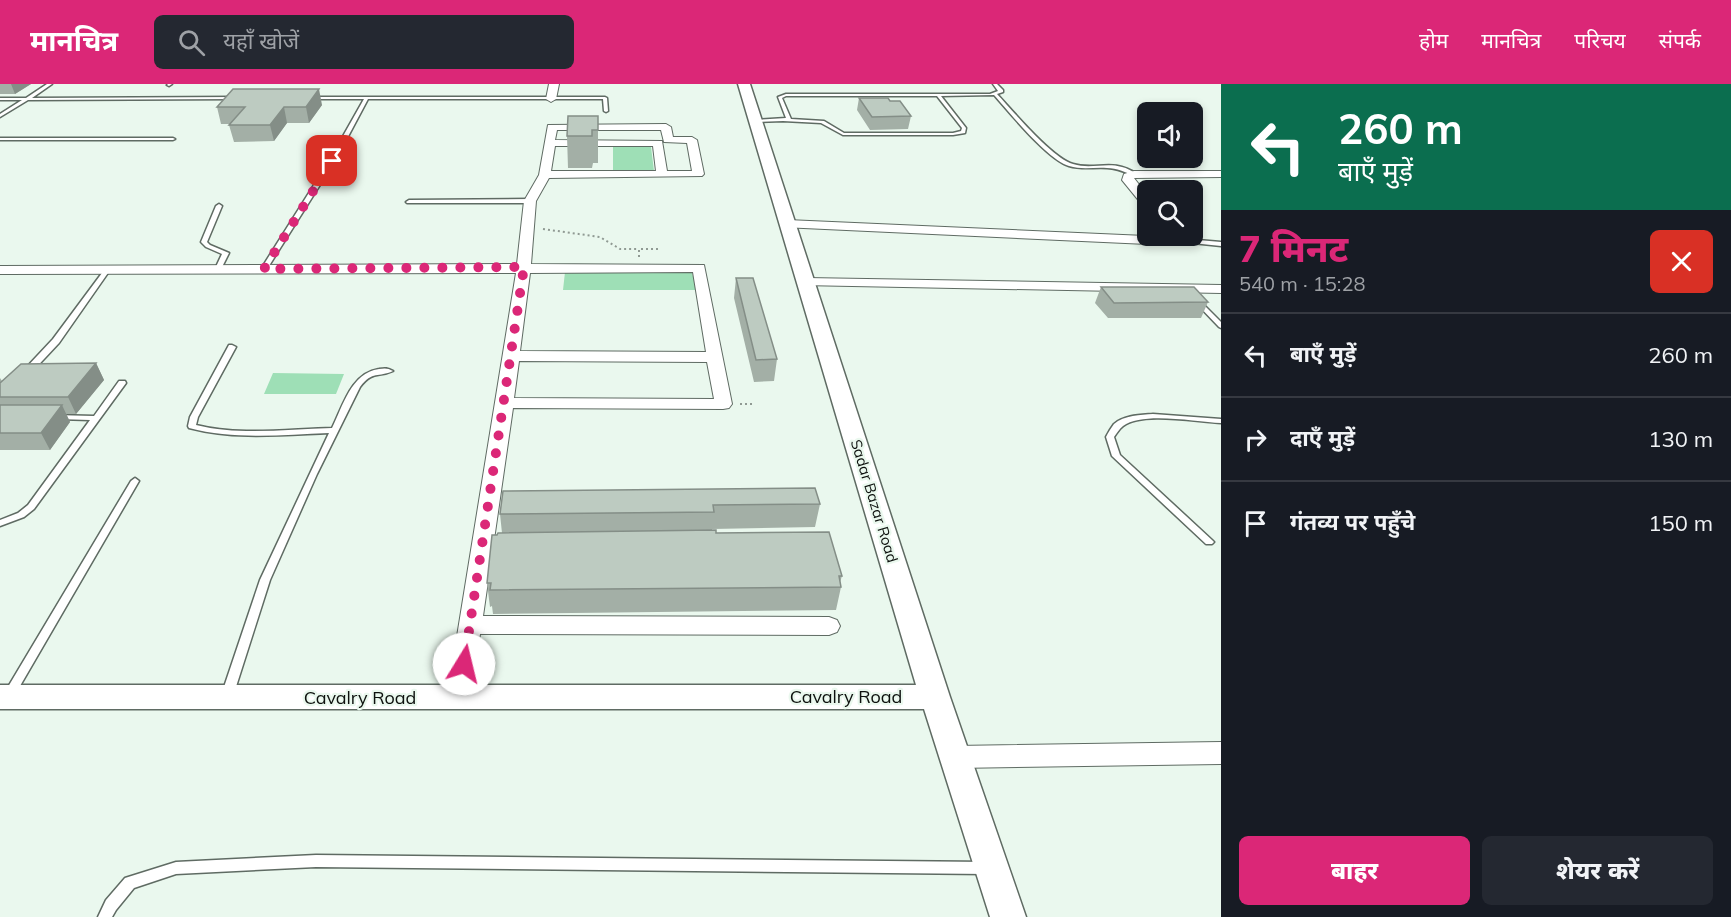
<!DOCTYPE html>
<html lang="hi">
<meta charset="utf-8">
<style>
body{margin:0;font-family:Mulish,"Noto Sans Devanagari",sans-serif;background:#242831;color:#f1f3f6;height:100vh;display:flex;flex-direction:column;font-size:22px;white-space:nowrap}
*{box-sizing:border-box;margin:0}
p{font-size:20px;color:#9ea1a6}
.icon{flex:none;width:33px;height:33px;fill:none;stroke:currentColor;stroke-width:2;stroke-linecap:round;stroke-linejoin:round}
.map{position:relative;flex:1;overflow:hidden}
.sheet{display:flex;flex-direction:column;background:#171b24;width:510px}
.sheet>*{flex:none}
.banner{background:#0b6e4f;color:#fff;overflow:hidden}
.fabs{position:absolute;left:1137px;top:18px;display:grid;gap:12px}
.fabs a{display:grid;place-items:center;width:66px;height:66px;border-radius:9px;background:#171b24;box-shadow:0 3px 9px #0003;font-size:30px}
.pin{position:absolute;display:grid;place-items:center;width:51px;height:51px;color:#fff;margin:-26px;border-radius:12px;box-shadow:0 3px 9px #0006}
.me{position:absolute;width:66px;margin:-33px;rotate:9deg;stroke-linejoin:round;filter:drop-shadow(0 0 4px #0008)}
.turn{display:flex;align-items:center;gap:21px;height:126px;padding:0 18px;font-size:27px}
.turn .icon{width:78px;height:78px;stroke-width:2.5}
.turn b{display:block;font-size:42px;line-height:51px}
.round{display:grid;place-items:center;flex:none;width:63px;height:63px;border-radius:9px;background:#242831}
.head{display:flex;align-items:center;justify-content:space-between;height:102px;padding:0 18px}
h1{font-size:36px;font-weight:800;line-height:45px;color:#db2777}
.action{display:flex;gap:12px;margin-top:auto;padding:12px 18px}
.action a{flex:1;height:69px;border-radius:9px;background:#db2777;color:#fff;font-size:24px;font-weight:800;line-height:69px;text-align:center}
.action a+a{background:#242831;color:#f1f3f6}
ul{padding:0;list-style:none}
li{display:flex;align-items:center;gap:18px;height:84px;padding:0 18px;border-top:2px solid #363941}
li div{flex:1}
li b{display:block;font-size:22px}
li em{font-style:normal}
header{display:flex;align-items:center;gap:36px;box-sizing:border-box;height:84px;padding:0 30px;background:#db2777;color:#fff}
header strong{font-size:28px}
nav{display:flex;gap:33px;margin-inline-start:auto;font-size:21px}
.search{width:420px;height:54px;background:#242831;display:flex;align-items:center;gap:15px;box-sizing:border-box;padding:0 21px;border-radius:9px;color:#9ea1a6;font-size:22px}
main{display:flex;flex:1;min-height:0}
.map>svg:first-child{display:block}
</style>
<header>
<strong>मानचित्र</strong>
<div class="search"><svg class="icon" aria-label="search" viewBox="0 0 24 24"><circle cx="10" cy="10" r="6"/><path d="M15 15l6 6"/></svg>यहाँ खोजें</div>
<nav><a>होम</a><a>मानचित्र</a><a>परिचय</a><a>संपर्क</a></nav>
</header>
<main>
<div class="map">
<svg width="1221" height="833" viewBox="0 0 1221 833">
<rect width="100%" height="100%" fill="#eaf8ee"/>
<!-- green -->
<path fill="#9edfb6" d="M613 63H651L654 87H613Z
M565 188 692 189 697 206H563Z
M273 289 344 290 336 310H264Z"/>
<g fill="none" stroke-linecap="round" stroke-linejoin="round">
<defs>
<path id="service" d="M47 0H52L32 14 237 13 239 14 237 15 28 16 0 33V30L22 16H0V14H26Z
M168 0H172L169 2 167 1Z
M993 0H997L1003 6V8L997 10C1013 27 1052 74 1073 80 1096 87 1112 73 1137 90L1134 92C1125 88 1117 84 1107 84 1094 83 1082 86 1069 82 1048 76 1010 29 994 11L941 12 966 44 965 49 953 51H843L821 39 783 37 755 38 753 37 755 36 786 34 778 13 786 10H990L998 7ZM786 12H937L962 44 961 47 953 49H844L824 37 791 35 782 14Z
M309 13H605L607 14 608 27 606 28 604 27 603 15H368L335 77 267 185 262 186 261 185 329 77 364 15H311Z
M0 54H173L175 55 173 56H0Z
M409 116 530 115 533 117 530 119H407L406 118Z
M219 120 222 122 207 158 210 161 229 169 221 185 218 187 215 185 222 170 206 163 201 158 216 122Z
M1175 154 1221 158V162L1173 157 1172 156Z
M107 184 110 186 59 259 29 291H23V287L53 255 105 185Z
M1197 215 1199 216 1221 238V244L1219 243 1195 218 1194 217Z
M229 261H232L236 263 198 333 196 341C240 352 287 345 332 344 343 322 351 289 379 285 385 284 388 284 393 287 378 294 373 286 360 303L317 390 270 496 233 612 231 615 227 617 223 615 221 612 260 496 329 349C282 351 235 356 189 344L188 342 190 333Z
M119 297H125L126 299 34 425 24 433 0 442V436L18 429 28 421 90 336 57 335H54L53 333 54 331 94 332Z
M1153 330 1221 335V339C1196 338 1143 327 1123 342 1119 345 1117 349 1114 353L1120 371 1212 456 1214 458 1212 460H1206L1112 372 1106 353C1108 349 1111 344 1114 340 1124 331 1141 331 1153 330Z
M135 394 139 397 13 614 9 616 5 614 3 611 5 608 131 397Z
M316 771 987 778 992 780 994 784 992 788 987 790 316 783 176 790 134 804 116 826 112 833H98L106 816 125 794 176 778Z"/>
<path id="minor" d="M549 0H559L556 15 551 18 546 15Z
M666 40 671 43 673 53H692L697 56 704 90 702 92 549 94 536 117 531 180 704 181 732 320 729 324 723 325 513 324 483 532 829 533 837 536 840 542 837 548 829 551 480 550 471 614 468 621 459 624 450 621 447 614 516 189 0 190V182L517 180 524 117 539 91 548 41ZM557 46H661L664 58 687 59 692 87H667L662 57 555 56ZM555 62H653L656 87H551ZM693 188 706 268 520 267 530 189ZM519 277 707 278 714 315 514 314Z
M1134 87H1221V93L1134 94 1148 112V124L1144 123 1122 96 1124 90Z
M787 136 1168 153 1184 152 1186 154 1184 157 1169 161 782 143 781 140Z
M806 194 1221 201V209L801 201 799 198 801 195Z
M1221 658V680L955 684 946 681 942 673 946 665 955 662Z"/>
<path id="tertiary" d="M738 0H750L950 613 1026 833H990L924 625H0V601H916Z"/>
</defs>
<!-- service casing -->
<use href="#service" stroke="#5f6b63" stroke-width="3"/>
<!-- minor casing -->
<use href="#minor" stroke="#5f6b63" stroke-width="2"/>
<!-- tertiary casing -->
<use href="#tertiary" stroke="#5f6b63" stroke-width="3"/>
<!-- path -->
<path stroke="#909a93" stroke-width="2" stroke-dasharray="2 3" stroke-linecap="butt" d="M543 145 600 153 620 165H639
M639 173V165H661
M740 320H754"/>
<!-- service -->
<use href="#service" fill="#fff" fill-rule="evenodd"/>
<!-- minor -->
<use href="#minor" fill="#fff" fill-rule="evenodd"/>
<!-- tertiary -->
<use href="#tertiary" fill="#fff" fill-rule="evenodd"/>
</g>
<!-- wall -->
<path fill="#a3afa6" d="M0 0H31L15 10H0Z
M859 14 890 17 911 32 908 45 870 46 857 26Z
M322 21 309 39H287L274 57 234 58 229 41 230 40H221L217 23Z
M598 32V79H593L592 84H568L567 52Z
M736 194 777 275 774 297 754 298 734 214Z
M1101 203 1208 218 1201 234H1108L1095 219Z
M96 279 104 296 76 330H66L70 338 50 366H0V294L2 297Z
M503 407 820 420 815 443 712 445V446L716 449 842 492 840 498 841 503 836 526 493 530 492 522 490 523 487 499 497 451 502 449 500 430Z"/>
<!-- shaded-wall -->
<path fill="#848e87" d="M11 0H31L15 10Z
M319 5 322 21 309 39 306 23Z
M284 23 287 39 274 57 270 41Z
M96 279 104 296 76 330 68 313Z
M62 321 70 338 50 366 41 349Z"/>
<!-- building -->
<path fill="#bdcbc1" stroke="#848e87" stroke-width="1.5" d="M233 5H319L306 23H284L270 41H229L245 23H217Z
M859 14H888L890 17H900L911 32 872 33Z
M568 32H598V46H592V52H567Z
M736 194H753L777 275 756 276Z
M1101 203H1194L1208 218 1114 219Z
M96 279 68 313H0V299L21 280Z
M0 321H62L41 349H0Z
M815 404 820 420 713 421 714 428 500 430 503 407Z
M716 446V449L829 448 842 492H839L841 503 490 506 491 499H487L492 451H497L498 449Z"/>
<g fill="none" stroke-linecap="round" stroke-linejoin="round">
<!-- route -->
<path stroke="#db2777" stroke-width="10" stroke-dasharray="0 18" d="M332 77 264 185 524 183 464 580"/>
</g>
<g text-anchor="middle" stroke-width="4.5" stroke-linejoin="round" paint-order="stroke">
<!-- street labels -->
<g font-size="15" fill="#0d110e" stroke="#eaf8ee">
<text transform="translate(874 417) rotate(73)" y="5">Sadar Bazar Road</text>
</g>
<!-- near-street labels -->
<g font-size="18" fill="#0d110e" stroke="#eaf8ee">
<text x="846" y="619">Cavalry Road</text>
<text x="360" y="620">Cavalry Road</text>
</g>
</g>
</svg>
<div class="fabs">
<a><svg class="icon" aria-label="sound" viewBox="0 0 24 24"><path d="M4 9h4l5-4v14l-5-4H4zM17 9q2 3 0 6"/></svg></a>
<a><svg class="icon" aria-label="search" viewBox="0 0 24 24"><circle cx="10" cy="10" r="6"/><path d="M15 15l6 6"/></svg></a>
</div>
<div class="pin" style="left:332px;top:77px;background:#d93025"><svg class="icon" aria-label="arrive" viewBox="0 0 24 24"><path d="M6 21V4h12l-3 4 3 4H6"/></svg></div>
<svg class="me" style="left:464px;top:580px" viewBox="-20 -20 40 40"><circle r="19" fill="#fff"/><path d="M0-13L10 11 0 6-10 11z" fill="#db2777"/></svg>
</div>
<section class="sheet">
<div class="banner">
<div class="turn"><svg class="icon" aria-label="left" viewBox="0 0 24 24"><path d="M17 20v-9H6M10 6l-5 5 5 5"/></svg><div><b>260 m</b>बाएँ मुड़ें</div></div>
</div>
<div class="head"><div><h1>7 मिनट</h1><p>540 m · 15:28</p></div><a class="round" style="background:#d93025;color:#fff"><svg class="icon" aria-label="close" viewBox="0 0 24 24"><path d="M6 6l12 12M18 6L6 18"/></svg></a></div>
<ul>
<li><svg class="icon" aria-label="left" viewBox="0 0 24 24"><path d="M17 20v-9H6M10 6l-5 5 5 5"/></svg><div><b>बाएँ मुड़ें</b></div><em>260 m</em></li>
<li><svg class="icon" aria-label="right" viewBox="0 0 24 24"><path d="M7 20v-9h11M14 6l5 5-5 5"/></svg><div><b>दाएँ मुड़ें</b></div><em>130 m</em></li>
<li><svg class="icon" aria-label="arrive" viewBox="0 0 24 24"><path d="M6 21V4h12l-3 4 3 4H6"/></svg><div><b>गंतव्य पर पहुँचे</b></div><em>150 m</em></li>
</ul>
<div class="action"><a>बाहर</a><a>शेयर करें</a></div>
</section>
</main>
